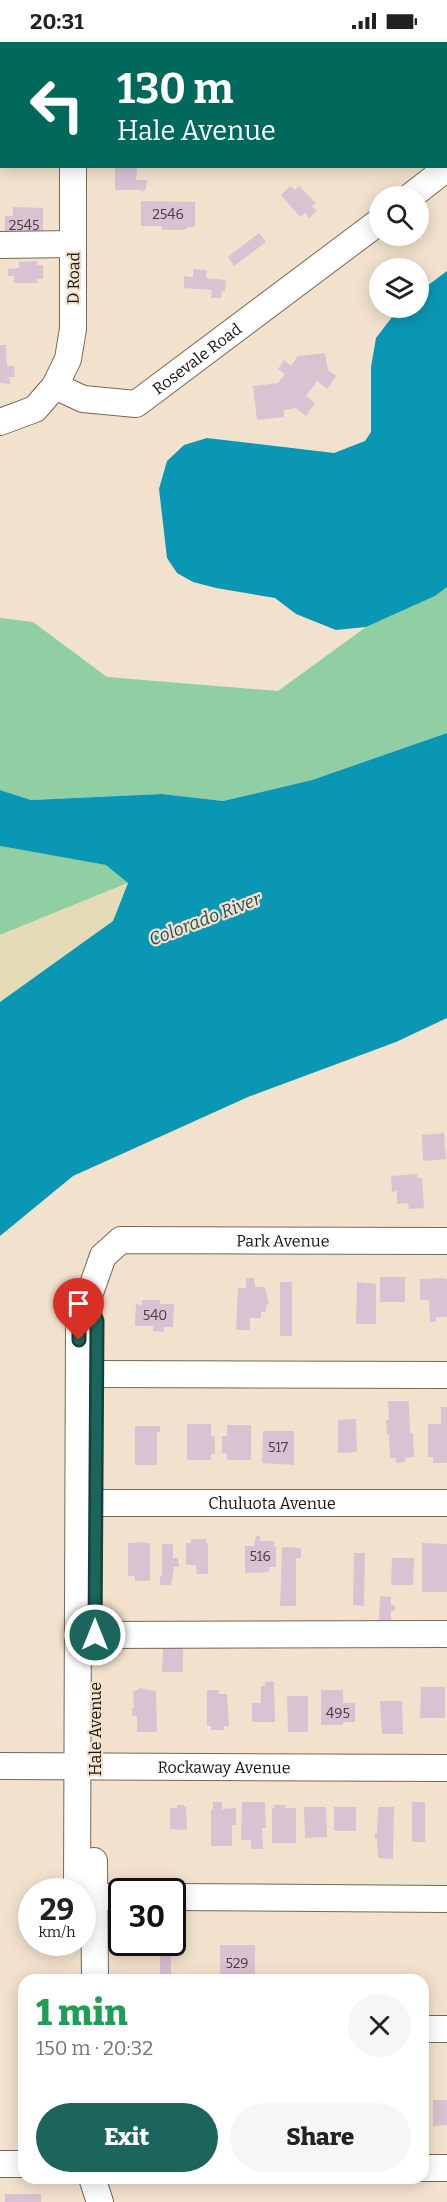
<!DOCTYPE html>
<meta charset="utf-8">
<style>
body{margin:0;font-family:Bitter,serif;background:#f6f6f6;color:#222;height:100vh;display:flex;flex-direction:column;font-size:22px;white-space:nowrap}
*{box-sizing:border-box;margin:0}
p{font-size:20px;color:#767676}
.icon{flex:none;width:33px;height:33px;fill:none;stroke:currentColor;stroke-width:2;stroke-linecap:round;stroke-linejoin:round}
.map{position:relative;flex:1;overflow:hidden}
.sheet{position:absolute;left:18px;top:1932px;width:411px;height:210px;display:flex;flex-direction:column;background:#fff;border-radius:18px;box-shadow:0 3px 15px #0003}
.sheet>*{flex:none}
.guide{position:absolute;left:0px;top:0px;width:447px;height:126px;box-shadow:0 3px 15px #0003;background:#00695c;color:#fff;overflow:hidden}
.controls{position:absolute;left:369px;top:144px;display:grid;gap:12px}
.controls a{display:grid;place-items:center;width:60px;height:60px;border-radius:50%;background:#fff;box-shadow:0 3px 15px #0003;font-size:30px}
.speed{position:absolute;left:18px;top:1836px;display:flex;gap:12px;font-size:30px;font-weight:700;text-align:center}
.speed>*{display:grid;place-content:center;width:78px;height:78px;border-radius:50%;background:#fff;box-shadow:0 3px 15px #0003;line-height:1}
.speed small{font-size:15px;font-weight:400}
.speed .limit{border:3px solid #111;border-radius:9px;background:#fff;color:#111}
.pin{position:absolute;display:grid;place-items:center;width:51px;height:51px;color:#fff;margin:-62px -26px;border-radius:50% 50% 50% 0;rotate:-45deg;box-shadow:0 0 6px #0007}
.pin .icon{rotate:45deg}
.me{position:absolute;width:66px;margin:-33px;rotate:0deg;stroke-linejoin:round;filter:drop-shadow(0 0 4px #0008)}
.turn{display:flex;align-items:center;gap:21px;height:126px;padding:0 18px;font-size:27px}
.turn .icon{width:78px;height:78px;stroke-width:2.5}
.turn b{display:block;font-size:42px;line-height:51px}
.round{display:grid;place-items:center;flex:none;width:63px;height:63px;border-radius:32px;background:#f6f6f6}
.head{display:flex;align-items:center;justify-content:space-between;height:102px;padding:0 18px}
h1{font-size:36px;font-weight:800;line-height:45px;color:#1e9e55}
.action{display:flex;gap:12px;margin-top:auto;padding:12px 18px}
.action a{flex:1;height:69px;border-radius:36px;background:#1b655d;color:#fff;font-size:24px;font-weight:800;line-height:69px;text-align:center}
.action a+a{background:#f6f6f6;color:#222}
.status{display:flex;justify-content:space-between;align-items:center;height:42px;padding:0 30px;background:#fff;direction:ltr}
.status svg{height:16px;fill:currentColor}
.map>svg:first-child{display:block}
</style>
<div class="status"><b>20:31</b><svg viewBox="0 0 49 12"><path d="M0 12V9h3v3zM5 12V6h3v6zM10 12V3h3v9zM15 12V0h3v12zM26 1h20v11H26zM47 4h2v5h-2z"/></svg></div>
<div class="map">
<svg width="447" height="2160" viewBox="0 0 447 2160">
<rect width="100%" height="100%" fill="#f2e2cd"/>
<!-- green -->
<path fill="#90cea4" d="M447 545V691L312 738 223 759 162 752 31 758 0 748V576L33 580 107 635 278 649 366 585 435 554Z
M0 804 107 823 128 841 0 893Z"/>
<!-- sand -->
<path fill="#e5dbb6" d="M128 841 113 879 0 960V893Z"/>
<!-- water -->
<path fill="#0a97b3" d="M447 229V545L435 554 366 585 336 588 296 572 275 556 216 546 193 540 177 531 167 516 159 447 167 419 184 403 207 396 334 411 365 399 371 390V325L376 296 399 266H418L419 250Z
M447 691V976L396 1000 248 1055 73 1134 0 1194V960L113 879 128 841 106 823 0 804V748L31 758 162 752 223 759 312 738Z"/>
<!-- building -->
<path fill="#d9c2d2" d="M115 125H137L136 138H147L146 148 141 150V148H115Z
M290 144 295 148 299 144 316 161 312 164 317 169 309 176 305 171 300 175 281 153Z
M141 159 195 160V185H187V187L181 188H162V184H141Z
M13 165 43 166V193L5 192V174H13Z
M259 191 266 200 234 224 228 215Z
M37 219V223H43V237H37V241H14V234H8V227L19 226V220Z
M193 227 207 228 206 236 226 238 225 249H222L221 256H211L212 248 184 246V234L193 235Z
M0 303H6L7 324H14L15 335H9L10 342 0 341Z
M325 311 328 328 336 334 327 347 317 339 306 354 315 361 306 374 296 366 284 368V375L257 378 253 344 278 341 285 332 278 327 284 318 291 324 298 314Z
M444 1091 446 1117 423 1119 422 1093Z
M417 1132V1136H422L424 1166 409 1167 408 1161 397 1162V1149L392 1150 391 1134Z
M380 1235H405V1260H380Z
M246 1236H254L255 1245H265L269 1261 266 1264V1270H261V1276H250V1288H236L238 1246H246Z
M441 1236 447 1237V1275H436V1280H430L429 1258H420V1237Z
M280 1240H292V1294H280Z
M357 1240 376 1242V1282H356Z
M142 1258H160V1262H174L173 1285H164V1290L153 1289V1284H135L136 1262 142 1263Z
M388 1359H409L410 1391H413L414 1415 405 1416V1420L396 1421V1416H390L389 1392 387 1393 386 1378H389Z
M441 1365H447V1421H433V1415H428V1382H441Z
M356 1377 357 1410 338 1411V1378Z
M187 1382H211V1394H215V1412H211V1418H187Z
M227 1383H251V1418H227V1411H222V1394H227Z
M135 1384H160V1390H157V1423H135Z
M263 1389H294V1423L262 1421Z
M256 1494H260V1499H274V1504H276V1525H269V1530L245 1531V1504H254Z
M191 1497H206V1501H208V1532H197L196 1523H186V1501H191Z
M136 1500 150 1501V1539H135V1534H128V1501H136Z
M422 1501 447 1502V1550H422Z
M162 1502H173V1516H178L179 1525H174L171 1543H160V1534H162Z
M282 1505 301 1506V1516H296V1564H280Z
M354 1511H365L364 1564 353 1563Z
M392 1516H414L413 1543H391Z
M380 1554 391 1555V1563H395V1569H391V1582H379Z
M163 1606H183V1630H162Z
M274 1639 275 1680H252V1661H261V1644H265V1640Z
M421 1645H445V1676H420Z
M139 1646 156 1649 157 1690H137V1674H132V1666H134L133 1649 139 1648Z
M207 1648H219V1652H227L229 1684H224V1688H211V1684H207Z
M321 1648H343V1661H355V1680H343V1683H321Z
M287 1654H308V1690H288Z
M380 1659H402L403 1692H382Z
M213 1760H222V1767L236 1766V1783H232V1804H211V1767H213Z
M242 1760H265L266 1786H262L263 1807H251V1798H241Z
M412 1760H425V1800H412Z
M177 1763H184V1765H186L187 1787 185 1788 170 1787V1766H177Z
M274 1763H285V1766H296V1801H272V1766H274Z
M304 1765H326L327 1795 305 1796Z
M334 1765H356V1789H334Z
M378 1765H394L393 1817 378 1816 377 1797H375V1791L377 1792Z
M160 1900H171V1938H160Z
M220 1903H255V1938H220Z
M423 2056H427L425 2082H423Z
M433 2058H447V2083L433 2084Z
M5 2152H41V2160H5Z"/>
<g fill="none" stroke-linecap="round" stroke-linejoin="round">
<defs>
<g id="minor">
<path d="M73 2V0"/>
<path d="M411 154 447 126"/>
<path d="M0 203 73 202"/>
<path id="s1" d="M55 344 83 357 136 362 380 179"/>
<path d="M0 380 35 367 55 344 68 317 73 287V124"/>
<path d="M97 1332 447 1333"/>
<path id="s2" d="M96 1461H447"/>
<path d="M95 1593 447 1592"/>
<path id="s3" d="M0 1724 447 1726"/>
<path d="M94 1819 95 1938"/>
<path id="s4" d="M77 1850 79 1282 103 1214 121 1198 447 1199"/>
<path d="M94 1855H122"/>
<path d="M172 1855 447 1857"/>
<path d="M423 1987H447"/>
<path d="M0 2122H24"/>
<path d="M423 2126H447"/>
<path d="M92 2136 100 2160"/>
</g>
</defs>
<!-- minor casing -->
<use href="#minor" stroke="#756855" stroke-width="28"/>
<!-- minor -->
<use href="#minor" stroke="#fff" stroke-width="26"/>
</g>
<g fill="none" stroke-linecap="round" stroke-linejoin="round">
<defs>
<path id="route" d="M79 1298V1282L89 1256 97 1279 95 1593"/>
</defs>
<!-- route casing -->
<use href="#route" stroke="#12423c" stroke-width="15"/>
<!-- route -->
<use href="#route" stroke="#1b655d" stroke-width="10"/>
</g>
<g text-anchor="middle" stroke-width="4.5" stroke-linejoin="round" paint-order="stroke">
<!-- number labels -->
<g font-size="14" fill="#483e3d">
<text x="168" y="177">2546</text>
<text x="24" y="188">2545</text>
<text x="155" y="1278">540</text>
<text x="278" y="1410">517</text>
<text x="260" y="1519">516</text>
<text x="338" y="1676">495</text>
<text x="237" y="1926">529</text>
</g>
<!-- street labels -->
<g font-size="16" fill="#17120b" stroke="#f2e2cd">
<text transform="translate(73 236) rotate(-89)" y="6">D Road</text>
<text dy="6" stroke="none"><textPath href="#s1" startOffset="160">Rosevale Road</textPath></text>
<text dy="6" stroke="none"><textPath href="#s4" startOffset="826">Park Avenue</textPath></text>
<text dy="6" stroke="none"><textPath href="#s2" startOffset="176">Chuluota Avenue</textPath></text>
<text transform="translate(95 1687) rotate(-90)" y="6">Hale Avenue</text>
<text dy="6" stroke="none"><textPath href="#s3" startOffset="224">Rockaway Avenue</textPath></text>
</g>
<!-- water labels -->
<g font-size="18" font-style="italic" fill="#1f505c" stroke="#f2e2cd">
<text transform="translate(205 877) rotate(-21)" y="6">Colorado River</text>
</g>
</g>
</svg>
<div class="controls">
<a><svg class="icon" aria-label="search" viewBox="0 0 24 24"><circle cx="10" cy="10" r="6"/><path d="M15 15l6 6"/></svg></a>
<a><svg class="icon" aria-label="layers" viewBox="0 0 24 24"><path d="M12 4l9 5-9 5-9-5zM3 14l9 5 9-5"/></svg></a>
</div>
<div class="speed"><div>29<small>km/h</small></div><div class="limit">30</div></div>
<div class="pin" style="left:79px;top:1298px;background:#d93025"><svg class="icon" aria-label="arrive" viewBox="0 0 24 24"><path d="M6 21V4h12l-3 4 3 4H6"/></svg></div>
<svg class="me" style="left:95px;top:1593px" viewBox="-20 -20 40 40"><circle r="17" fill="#1b655d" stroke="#fff" stroke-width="3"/><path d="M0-11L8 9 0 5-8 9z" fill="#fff"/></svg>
<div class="guide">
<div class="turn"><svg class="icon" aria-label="left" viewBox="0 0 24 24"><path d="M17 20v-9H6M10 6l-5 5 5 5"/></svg><div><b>130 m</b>Hale Avenue</div></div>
</div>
<section class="sheet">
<div class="head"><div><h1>1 min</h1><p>150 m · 20:32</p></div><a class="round"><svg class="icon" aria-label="close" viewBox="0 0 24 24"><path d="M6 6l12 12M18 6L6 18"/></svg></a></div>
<div class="action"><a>Exit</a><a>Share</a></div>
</section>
</div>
